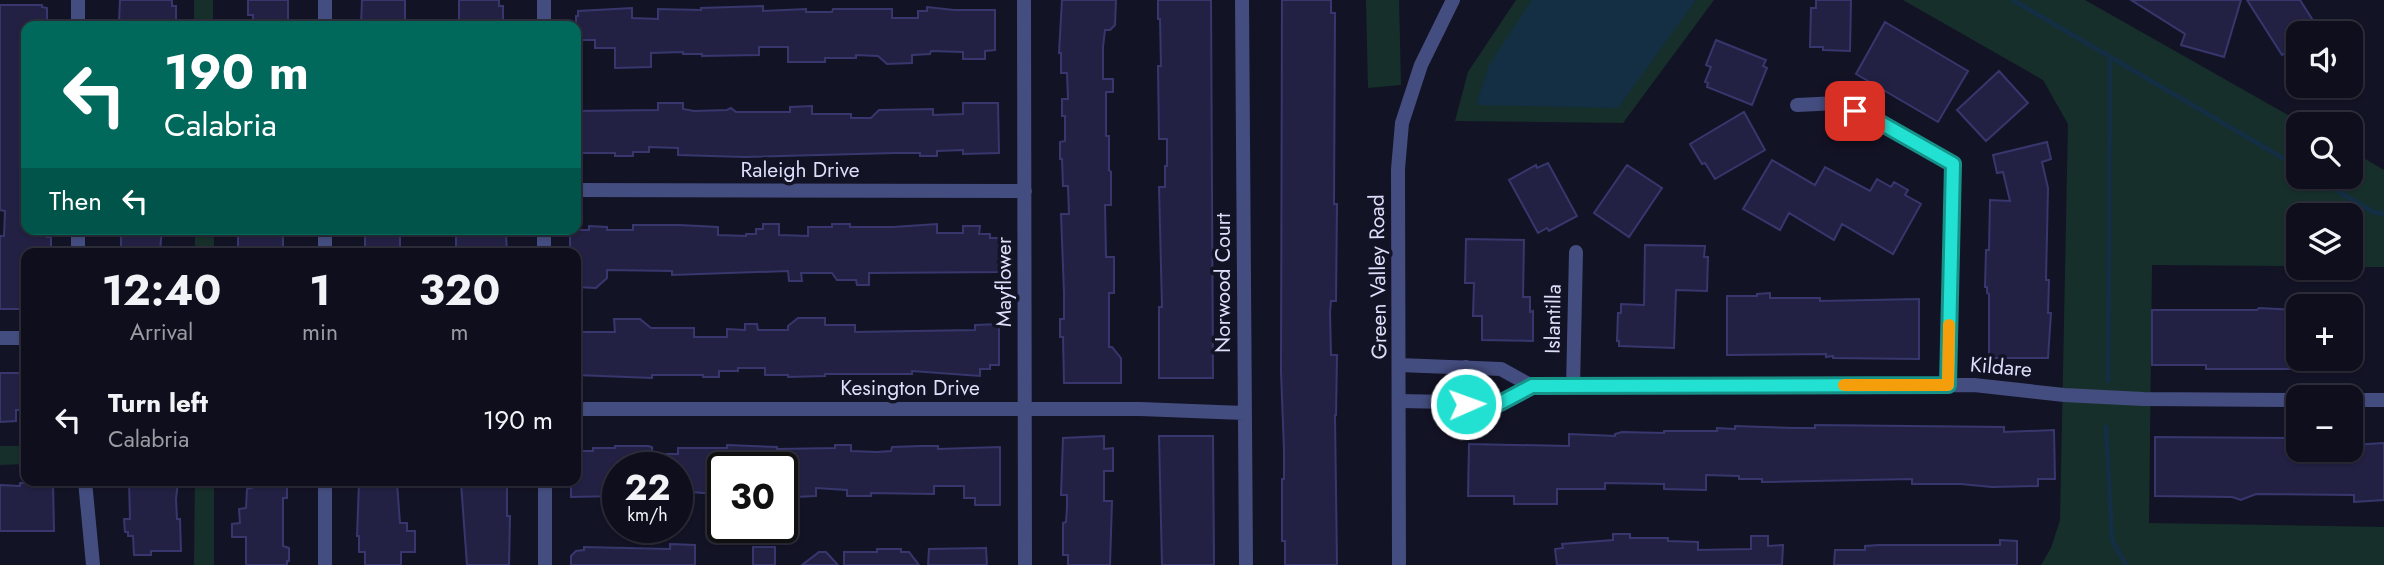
<!DOCTYPE html>
<meta charset="utf-8">
<style>
body{margin:0;font-family:Jost,sans-serif;background:#1c1c29;color:#f1f3f6;height:100vh;display:flex;flex-direction:column;font-size:26px;white-space:nowrap}
*{box-sizing:border-box;margin:0}
p{font-size:23px;color:#9b9ca3}
.icon{flex:none;width:38px;height:38px;fill:none;stroke:currentColor;stroke-width:2;stroke-linecap:round;stroke-linejoin:round}
.map{position:relative;flex:1;overflow:hidden}
.panel{position:absolute;left:21px;top:248px;width:560px;height:238px;display:flex;flex-direction:column;background:#0e0e1c;border-radius:14px;box-shadow:0 2px 5px #0004,0 0 0 2px #2e2e3b}
.panel>*{flex:none}
.top-card{position:absolute;left:21px;top:21px;width:560px;height:214px;border-radius:14px;box-shadow:0 2px 5px #0004,0 0 0 2px #2e2e3b;background:#00695c;color:#fff;overflow:hidden}
.controls{position:absolute;left:2286px;top:21px;display:grid;gap:14px}
.controls a{display:grid;place-items:center;width:77px;height:77px;border-radius:14px;background:#0e0e1c;box-shadow:0 2px 5px #0004,0 0 0 2px #2e2e3b;font-size:35px}
.speed{position:absolute;left:602px;top:452px;display:flex;gap:14px;font-size:35px;font-weight:700;text-align:center}
.speed>*{display:grid;place-content:center;width:91px;height:91px;border-radius:50%;background:#0e0e1c;box-shadow:0 2px 5px #0004,0 0 0 2px #2e2e3b;line-height:1}
.speed small{font-size:18px;font-weight:400}
.speed .limit{border:4px solid #111;border-radius:10px;background:#fff;color:#111}
.pin{position:absolute;display:grid;place-items:center;width:60px;height:60px;color:#fff;margin:-30px;border-radius:14px;box-shadow:0 4px 10px #0006}
.me{position:absolute;width:77px;margin:-38px;rotate:88deg;stroke-linejoin:round;filter:drop-shadow(0 0 5px #0008)}
.turn{display:flex;align-items:center;gap:24px;height:147px;padding:0 28px;font-size:32px}
.turn .icon{width:91px;height:91px;stroke-width:2.5}
.turn b{display:block;font-size:49px;line-height:60px}
.then{display:flex;align-items:center;height:66px;padding:0 28px;background:#0003;gap:14px;font-size:26px}
.eta{display:flex;justify-content:space-evenly;align-items:center;height:119px;text-align:center}
.eta b{font-size:42px;font-weight:700;line-height:49px}
ul{padding:0;list-style:none}
li{display:flex;align-items:center;gap:21px;height:105px;padding:0 28px}
li div{flex:1}
li b{display:block;font-size:26px}
li em{font-style:normal}
.map>svg:first-child{display:block}
</style>
<div class="map">
<svg width="2384" height="565" viewBox="0 0 2384 565">
<rect width="100%" height="100%" fill="#131326"/>
<!-- green -->
<path fill="#172f2a" d="M194 0H213V26H194Z
M1366 0H1399L1401 85 1368 88Z
M1516 0H1714L1623 123 1455 121 1468 72Z
M1903 0H2085L2304 124H2298V177H2350V150L2384 170V267H2350V215H2298V266L2152 265 2149 523 2384 527V565H2041L2051 548 2060 520 2068 124 2043 80Z
M195 229H214V254H195Z
M0 446H26V464L0 465Z
M195 481H214V565H194Z"/>
<!-- water -->
<path fill="#142e43" d="M1532 0H1696L1618 108 1476 105 1489 65Z"/>
<g fill="none" stroke-linecap="round" stroke-linejoin="round">
<!-- stream -->
<path stroke="#142e43" stroke-width="5" d="M2013 0 2298 167
M2314 177 2373 212 2384 214
M2108 381 2110 57
M2106 427 2112 540 2126 565"/>
</g>
<!-- building -->
<path fill="#222144" stroke="#37376d" stroke-width="2" d="M120 0H172V6H176V22H119Z
M248 0H288V26H253V15H248Z
M362 0H405V26H361Z
M459 0H499V6H503V26H459Z
M1062 0H1116L1115 25 1110 30H1105L1103 47V79H1113V92H1106V136H1109V170L1111 172V205H1105L1106 257H1114V293H1109V347H1112L1121 358V383H1064L1063 337H1060V319H1064V293L1061 214H1069L1068 186H1063L1062 159H1060V142L1065 141V116H1062V99H1068L1067 73H1061V53H1059Z
M1158 0H1211L1213 378H1159V307H1162L1159 187H1165V166H1167V139H1159L1158 66H1161L1160 19H1158Z
M1282 0H1331V13H1335L1334 204H1337L1336 301H1331L1330 312 1331 355H1337L1336 415H1335L1337 565H1285V541H1282V479H1284V450L1281 372Z
M1816 0H1851L1850 51 1823 50V47H1810L1811 8H1816Z
M2131 0H2241L2224 57 2181 45 2185 34Z
M2247 0H2300L2321 33H2298V46L2282 55Z
M0 5H42V7L47 8V23H40V26H26V229H47V237H51V249L50 254H26V309H0V236H4L5 211 0 210Z
M763 6V11L806 9V12H832L833 9H892V18H918V11H927V7L954 10H995V50L985 51V59H963V52L931 51 930 54 912 55V63L887 64 878 56 856 55V58H825V62H788V47H759V55L702 56V54H683V52L651 53V67L615 68V48H595V40H576V16H578V11L632 8V18L658 19V9L701 10V8Z
M1885 22 1968 71 1938 122 1856 74Z
M1716 40 1766 60 1763 66 1767 68 1752 105 1707 87 1708 83 1705 82 1711 67 1706 65Z
M1999 71 2028 103 1986 141 1957 110Z
M658 103H683V109L694 111 727 110 731 108 736 112H790V107L812 106V114H851V118H871L879 110 933 109V115L963 114V103H998L999 153 963 154V150L937 151V156H920V153H895L745 157 678 155V148L649 147V152H633V156H615V153H576V111L658 110Z
M1744 112 1765 150 1715 179 1705 163 1702 164 1690 144Z
M2047 142 2051 159 2042 162 2048 188 2046 280H2049L2048 313H2051L2048 358H1989V294L1987 293V287H1985L1986 250H1989L1990 200 2010 201 2003 172 1997 173 1993 155Z
M1772 160 1815 185 1825 167 1870 191 1877 179 1891 187 1894 182 1908 190 1905 195 1921 204 1893 254 1842 224 1834 240 1789 213 1780 230 1743 209Z
M1548 163 1577 216 1549 231 1547 228 1538 233 1509 180 1536 165 1537 168Z
M1627 165 1662 188 1629 237 1594 213Z
M763 224H779V235L808 236V227H832V224H850V227H893L937 224V233H963V226H980L979 234H990V238H999V272L869 273V285H857L856 280H837L832 273H801L802 281H789L788 271 672 275V271L607 270V278L596 288 576 287V254H570V230H589V226L607 227V230H633V225H679L718 227V235L746 236V234H756V229H763Z
M121 229H162L160 251 121 250Z
M365 229H400V254H365Z
M456 229H502V235H506L507 252H456Z
M238 233H283V254H238Z
M1466 239 1524 240 1523 297H1530V312L1533 311V341L1482 340V316H1473L1474 283H1465Z
M1645 245 1705 246 1704 257H1708L1707 291 1676 290 1674 348 1619 346V341H1617L1618 313H1621V304L1644 305Z
M1770 293V298H1820V301L1919 299V359L1833 358V356L1826 357V354L1727 355V296H1757V294Z
M2259 308 2298 310V369H2206V365H2152V310H2257Z
M798 318H825V325H855V332L975 330V325L999 324V365H990V369H980V376L912 371V374H825V376L788 377V375H765V368H738V371H719V377H703V375H652V378L576 375V332H615L614 319H640L651 328H694V337H727V329L745 330V324H757L758 330H788V326Z
M0 373H26V410H16V421L0 422Z
M1815 425 2004 427V432L2054 430 2055 479H2038V486L1992 487 1961 484H1912V479L1762 482V479H1739V476L1706 475V490L1664 489V484L1605 483V489H1557V504H1514V496H1468L1469 444 1569 446V434L1615 436V434L1622 432 1664 433V431H1717V428L1735 429V426L1794 428H1815Z
M1104 436V449L1113 448V471H1104V501H1112L1110 565H1068V555H1063V523L1066 522 1067 508V495H1061L1063 438Z
M1159 436H1213L1214 565H1162Z
M2155 437 2290 438 2298 439V450H2354V445L2384 443V500L2354 502V495L2256 494 2241 500 2232 497 2155 496Z
M727 445 777 447V449L835 448V445H851V451L877 452 891 451 892 447 920 446H938V449L1000 447V505H975V498H964V486H934V494L871 493V496H847V490L816 488V496L795 497V491L782 492V467H723V493L717 494 677 491V467H618V496L571 497V481H576V452L579 451H593V448H615V446H648L652 447V454H678V448H727Z
M30 481 53 483 54 531H0V485L20 486V483H30Z
M129 481H178L176 499 177 519H180L181 551H151V555H134L133 536H128V532H125L124 519H130Z
M252 481H287V498H283V546L289 548V561H287V565H246V537H232V524L240 523 239 509 246 508 247 489 252 488Z
M466 481H504V486H507V516H510L509 565H467L461 483Z
M359 483H397L400 523H407V531H415V552H401V565H365V552H359V536H357Z
M1613 534H1630V538H1668V541L1698 542V550L1751 549V536H1768V546L1783 545 1782 565H1557L1555 549 1563 548 1562 544 1613 540Z
M2000 540 2017 541V565H1834L1835 550H1865V546L1879 545H2000Z
M670 544 695 545V565H571V556L576 551 584 550V547L670 549Z
M753 547H775V565H753Z
M986 548 987 565H928L929 549Z
M877 549H901V552H909L919 565H844V552H877Z
M819 552H826L838 565H802Z"/>
<g fill="none" stroke-linecap="round" stroke-linejoin="round">
<!-- minor -->
<path stroke="#444d7f" stroke-width="14" d="M78 0V26
M325 0V26
M544 0V26
M1024 0 1025 565
M1242 0 1246 565
M1797 105 1837 103 1872 118 1953 164 1948 385
M576 190 1025 191
M78 229V254
M325 229V254
M544 229V254
M0 338H26
M1399 365 1501 369 1532 386 1974 385 2064 395 2143 399 2298 400
M1573 387 1576 252
M2350 400H2384
M1399 401 1500 403 1532 386
M1466 404V367
M576 409H1140L1244 413
M85 481 93 565
M325 481V565
M545 481V565"/>
<!-- tertiary -->
<path stroke="#444d7f" stroke-width="14" d="M1399 565 1398 169 1402 123 1421 65 1453 0"/>
</g>
<g fill="none" stroke-linecap="round" stroke-linejoin="round">
<defs>
<path id="route" d="M1466 404 1500 403 1532 386 1948 385 1953 164 1872 118 1855 111"/>
</defs>
<!-- route casing -->
<use href="#route" stroke="#169288" stroke-width="18"/>
<!-- route -->
<use href="#route" stroke="#22e1d2" stroke-width="12"/>
<!-- slow -->
<path stroke="#f59e0b" stroke-width="12" d="M1844 385H1948L1949 325"/>
</g>
<g text-anchor="middle" stroke-width="7" stroke-linejoin="round" paint-order="stroke">
<!-- street labels -->
<g font-size="21" fill="#dddffa" stroke="#131326">
<text x="800" y="177">Raleigh Drive</text>
<text transform="translate(1378 277) rotate(-91)" y="7">Green Valley Road</text>
<text transform="translate(1004 282) rotate(-90)" y="7">Mayflower</text>
<text transform="translate(1223 283) rotate(-90)" y="7">Norwood Court</text>
<text transform="translate(1553 319) rotate(-89)" y="7">Islantilla</text>
<text transform="translate(2001 367) rotate(5)" y="7">Kildare</text>
<text x="910" y="395">Kesington Drive</text>
</g>
</g>
</svg>
<div class="controls">
<a><svg class="icon" aria-label="sound" viewBox="0 0 24 24"><path d="M4 9h4l5-4v14l-5-4H4zM17 9q2 3 0 6"/></svg></a>
<a><svg class="icon" aria-label="search" viewBox="0 0 24 24"><circle cx="10" cy="10" r="6"/><path d="M15 15l6 6"/></svg></a>
<a><svg class="icon" aria-label="layers" viewBox="0 0 24 24"><path d="M12 4l9 5-9 5-9-5zM3 14l9 5 9-5"/></svg></a>
<a>+</a>
<a>−</a>
</div>
<div class="speed"><div>22<small>km/h</small></div><div class="limit">30</div></div>
<div class="pin" style="left:1855px;top:111px;background:#d93025"><svg class="icon" aria-label="arrive" viewBox="0 0 24 24"><path d="M6 21V4h12l-3 4 3 4H6"/></svg></div>
<svg class="me" style="left:1466px;top:404px" viewBox="-20 -20 40 40"><circle r="17" fill="#22e1d2" stroke="#fff" stroke-width="3"/><path d="M0-11L8 9 0 5-8 9z" fill="#fff"/></svg>
<div class="top-card">
<div class="turn"><svg class="icon" aria-label="left" viewBox="0 0 24 24"><path d="M17 20v-9H6M10 6l-5 5 5 5"/></svg><div><b>190 m</b>Calabria</div></div>
<div class="then">Then<svg class="icon" aria-label="left" viewBox="0 0 24 24"><path d="M17 20v-9H6M10 6l-5 5 5 5"/></svg></div>
</div>
<section class="panel">
<div class="eta">
<div><b>12:40</b><p>Arrival</p></div>
<div><b>1</b><p>min</p></div>
<div><b>320</b><p>m</p></div>
</div>
<ul>
<li><svg class="icon" aria-label="left" viewBox="0 0 24 24"><path d="M17 20v-9H6M10 6l-5 5 5 5"/></svg><div><b>Turn left</b><p>Calabria</p></div><em>190 m</em></li>
</ul>
</section>
</div>
